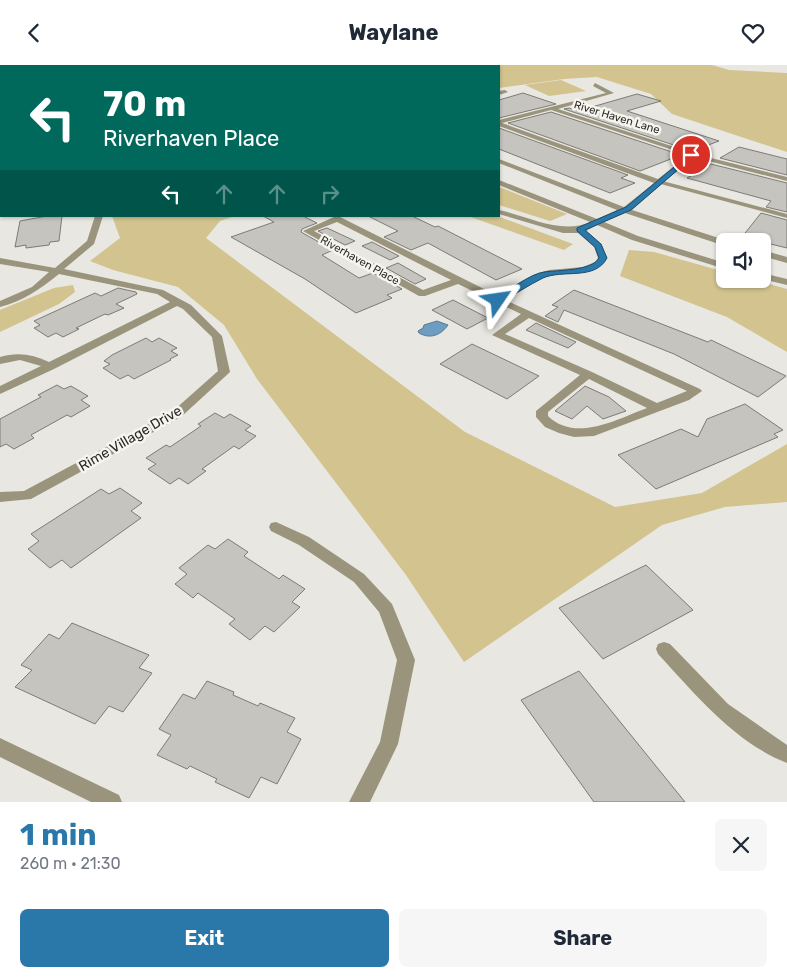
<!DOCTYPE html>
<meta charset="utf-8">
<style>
body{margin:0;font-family:Rubik,sans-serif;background:#f6f6f7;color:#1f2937;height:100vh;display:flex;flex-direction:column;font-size:19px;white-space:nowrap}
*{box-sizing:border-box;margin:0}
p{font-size:16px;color:#747a83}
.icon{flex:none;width:28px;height:28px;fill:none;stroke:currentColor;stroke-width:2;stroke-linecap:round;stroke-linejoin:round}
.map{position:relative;height:737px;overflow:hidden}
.panel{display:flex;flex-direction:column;background:#fff;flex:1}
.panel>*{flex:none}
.top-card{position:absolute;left:0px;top:0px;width:500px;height:152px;box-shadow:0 1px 4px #0004;background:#00695c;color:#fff;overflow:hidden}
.fabs{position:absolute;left:716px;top:168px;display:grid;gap:10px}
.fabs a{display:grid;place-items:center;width:55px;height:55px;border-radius:8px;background:#fff;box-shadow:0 1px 4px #0004;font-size:25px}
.pin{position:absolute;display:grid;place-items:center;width:42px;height:42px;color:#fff;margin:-21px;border:2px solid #fff;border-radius:50%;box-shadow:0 1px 5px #0007}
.me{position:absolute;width:55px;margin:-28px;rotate:58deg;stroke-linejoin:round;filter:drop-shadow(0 0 4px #0008)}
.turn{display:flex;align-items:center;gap:18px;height:105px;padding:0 20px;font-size:22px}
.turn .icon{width:65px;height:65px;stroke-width:2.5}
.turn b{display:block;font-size:35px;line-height:42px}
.lanes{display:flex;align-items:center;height:48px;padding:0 20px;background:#0003;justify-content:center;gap:25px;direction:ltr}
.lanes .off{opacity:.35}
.round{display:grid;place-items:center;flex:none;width:52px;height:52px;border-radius:8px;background:#f6f6f7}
.overview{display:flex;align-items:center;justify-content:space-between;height:85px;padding:0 20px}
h1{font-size:30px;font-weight:700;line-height:38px;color:#2a77a9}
.primary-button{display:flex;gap:10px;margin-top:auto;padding:10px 20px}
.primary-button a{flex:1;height:58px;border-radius:8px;background:#2a77a9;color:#fff;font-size:20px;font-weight:700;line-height:58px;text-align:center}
.primary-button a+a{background:#f6f6f7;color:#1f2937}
header{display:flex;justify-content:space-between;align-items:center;height:65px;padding:0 20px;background:#fff;font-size:22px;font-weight:700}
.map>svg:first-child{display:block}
</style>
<header><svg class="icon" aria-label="back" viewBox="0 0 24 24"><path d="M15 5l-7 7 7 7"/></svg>Waylane<svg class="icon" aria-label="heart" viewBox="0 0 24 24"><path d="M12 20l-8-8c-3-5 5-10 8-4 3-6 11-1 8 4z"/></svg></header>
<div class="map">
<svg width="787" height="737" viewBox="0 0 787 737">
<rect width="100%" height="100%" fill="#e9e7e1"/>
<!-- green -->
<path fill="#d2c38f" d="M428 0H712L729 5 787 8V87L672 49 651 29 597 12 564 14 499 23V1H421Z
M561 15 586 26 549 31 525 20Z
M499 122 567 149 550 156 499 140Z
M112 151H235L220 156 206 173 465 367 615 442 702 428 787 379V437L725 442 662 460 464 597 406 510 257 314 224 260 178 222 113 205 90 196 120 173Z
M468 151H497L573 179 564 185Z
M629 185 654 187 725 207V214H751L787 224V287L727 252 620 211Z
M73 220 75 227 59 239 0 267V245L54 223Z"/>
<!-- water -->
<path fill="#6d9ec2" stroke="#597b94" d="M437 256 448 260C442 269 431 275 419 268L418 266 423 263 424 260Z"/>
<!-- building -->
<path fill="#c6c4be" stroke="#7d7b76" d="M523 28 556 39 499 53V35Z
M637 29 661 36 627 46 719 76 692 86 564 44 569 43 578 46Z
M551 47 681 90 640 106 508 58Z
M499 63 628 110 621 113 635 118 610 128 499 84Z
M739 82 787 94V110L720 93Z
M711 99 787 118V147L766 142 771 136 687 113Z
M761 148 787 155V183L742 172Z
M47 151H62L59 176 50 177 49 180 26 183V180L15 182 20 156Z
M263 151H303L317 158 302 164 301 167 333 185 322 190 359 213 373 208 402 224 387 230 392 233 356 248 305 214 231 172 274 157Z
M368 151H412L435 162 438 161 522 204 496 215 428 178 411 185 384 172 398 166Z
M327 163 355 176 345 180 318 166Z
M372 177 399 191 390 195 362 181Z
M398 198 426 214 415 219 386 203Z
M118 223 136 227 137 229 116 239 124 243 108 250 105 249 76 263 79 264 63 272 56 268 48 272 34 263 40 260 34 256 95 228 101 231Z
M574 225 708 277 711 275 786 311 758 332 674 289 564 245 558 257 545 251 558 242 552 240Z
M453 235 488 253 467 264 432 245Z
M536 258 576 277 568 283 526 265Z
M146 273 152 277 159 273 177 283 171 286 178 290 170 294 171 295 134 314 128 310 120 314 103 303 110 299 104 296 112 290Z
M472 279 539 311 507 334 440 299Z
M57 320 64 324 71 321 88 331 81 335 90 341 71 352 67 350 31 370 34 373 14 384 6 379 0 382V354L41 332 38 330Z
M585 321 609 332 626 346 603 354 587 341 572 354 555 346Z
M745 339 783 365 774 369 778 372 656 424 618 390 681 364 698 372 707 354Z
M215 348 224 353 230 349 251 361 245 365 256 371 239 384 234 381 202 404 206 406 188 419 179 413 170 419 148 404 156 399 146 393 166 380 170 382 201 361 198 359Z
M120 423 142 438 131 446 141 453 71 503 62 495 50 503 28 484 39 476 31 469 101 424 109 429Z
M228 474 248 487 244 491 279 514 283 510 305 524 292 537 300 542 274 567 265 561 250 575 229 559 235 554 198 528 193 533 175 519 187 509 179 503 208 480 215 484Z
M646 500 693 545 603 594 559 543Z
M72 558 149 590 139 603 152 608 123 647 109 641 95 659 15 622 32 605 21 600 49 569 59 574Z
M579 606 685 737H594L521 635Z
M207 616 234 627 233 630 258 641 260 638 295 653 287 667 301 674 277 719 261 712 249 733 215 717 217 714 190 701 187 704 157 690 171 670 159 664 183 629 195 634Z"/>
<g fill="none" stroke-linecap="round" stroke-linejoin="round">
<!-- path -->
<path stroke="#9c9a96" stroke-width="1" stroke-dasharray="0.5 2" stroke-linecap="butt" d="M256 1 266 0"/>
<!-- lane -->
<path fill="#9a947d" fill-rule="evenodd" d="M195 0H199L200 1H196Z
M691 88 787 112V116L689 91 688 90Z
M659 115 787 149V153L657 118 656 117Z"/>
<!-- street -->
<path fill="#9a947d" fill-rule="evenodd" d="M133 0H139L140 1H134Z
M595 18 614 28 558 44 696 89 632 145 728 176H725V181L722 180 625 148 604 157 638 171 725 198V204L632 175 597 160 586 166 601 179 607 193C592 213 568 206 546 212 531 216 518 226 505 235L700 324 702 326 689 335 594 371 574 372 559 368 545 362 536 352V346L580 310 492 270 521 249 458 219 425 231H419L303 166 334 152H340L498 231 533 210 549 205 583 202 595 197 598 193 594 182 578 168H563L499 149V145C528 151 561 170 590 157L499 120V115L597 154 617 145 499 98V94L624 142 654 118 499 61V55L606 28 593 21ZM551 45 688 90 658 114 502 58ZM337 157 451 215 423 225 314 166ZM529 253 687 326 657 338 592 307 505 269ZM589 314 647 343C617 354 576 378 548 351V347Z
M499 26 505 25 508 27 499 30Z
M0 72H1V76H0Z
M0 111H1V115H0Z
M95 151H103L94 179 64 204 163 225 191 240 222 271 230 307 181 352 31 434 0 437V427L24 426 173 346 218 306 212 272 183 244 177 241 54 304 0 329V321L41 301 20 295 0 299V292C17 287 33 289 49 297L170 237 157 229 59 209C40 224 23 236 0 242V236L32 222 49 207 0 199V193L55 203 87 176Z
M762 185 787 192V198L762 191Z
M762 208 787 214V220L762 214Z
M276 457 309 472 364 509 392 539 415 595 398 679 370 737H349L380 677 397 595 379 547 354 517 299 480 271 466 269 462 271 458Z
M664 577 670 579 728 639 787 680V698C734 677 696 630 658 589L656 584 658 579Z
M0 673 119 730 122 737H91L0 692Z"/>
</g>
<!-- route -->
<path fill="#2a77a9" stroke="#1b4d6e" d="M691 88 694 90 693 92 631 145 585 165 601 179 607 193C595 216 563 204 543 213 529 220 515 229 502 237H495V233C508 226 530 209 544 207 558 205 592 206 599 193L595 182 577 166V163L626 142Z"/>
<g text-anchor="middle" stroke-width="5" stroke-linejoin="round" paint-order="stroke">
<!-- far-street labels -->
<g font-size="11" fill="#2a2927" stroke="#f6f5ee">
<text transform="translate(617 52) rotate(17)" y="4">River Haven Lane</text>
<text transform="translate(360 195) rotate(29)" y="4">Riverhaven Place</text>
</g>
<!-- street labels -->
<g font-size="14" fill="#2a2927" stroke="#f6f5ee">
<text transform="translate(130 373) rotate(-30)" y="5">Rime Village Drive</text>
</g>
</g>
</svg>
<div class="fabs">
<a><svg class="icon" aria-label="sound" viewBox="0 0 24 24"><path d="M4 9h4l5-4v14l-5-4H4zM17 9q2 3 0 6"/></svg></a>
</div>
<div class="pin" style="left:691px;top:90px;background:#d93025"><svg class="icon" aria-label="arrive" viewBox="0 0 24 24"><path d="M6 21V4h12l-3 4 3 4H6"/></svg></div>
<svg class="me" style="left:498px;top:235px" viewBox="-20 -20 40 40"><path d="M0-17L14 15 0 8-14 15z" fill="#2a77a9" stroke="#fff" stroke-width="4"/></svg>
<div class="top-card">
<div class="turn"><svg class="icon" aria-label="left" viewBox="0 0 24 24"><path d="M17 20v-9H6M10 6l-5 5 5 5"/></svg><div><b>70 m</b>Riverhaven Place</div></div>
<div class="lanes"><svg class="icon" aria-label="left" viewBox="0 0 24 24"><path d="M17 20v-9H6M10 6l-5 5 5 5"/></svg><svg class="icon off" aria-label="ahead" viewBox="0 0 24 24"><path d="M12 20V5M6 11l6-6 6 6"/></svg><svg class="icon off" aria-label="ahead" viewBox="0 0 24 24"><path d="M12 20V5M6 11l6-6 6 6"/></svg><svg class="icon off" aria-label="right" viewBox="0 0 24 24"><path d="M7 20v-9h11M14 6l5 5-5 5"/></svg></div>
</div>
</div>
<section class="panel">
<div class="overview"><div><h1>1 min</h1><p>260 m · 21:30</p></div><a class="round"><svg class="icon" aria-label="close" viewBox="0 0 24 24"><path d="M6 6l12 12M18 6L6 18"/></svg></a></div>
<div class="primary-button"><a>Exit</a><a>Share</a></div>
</section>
